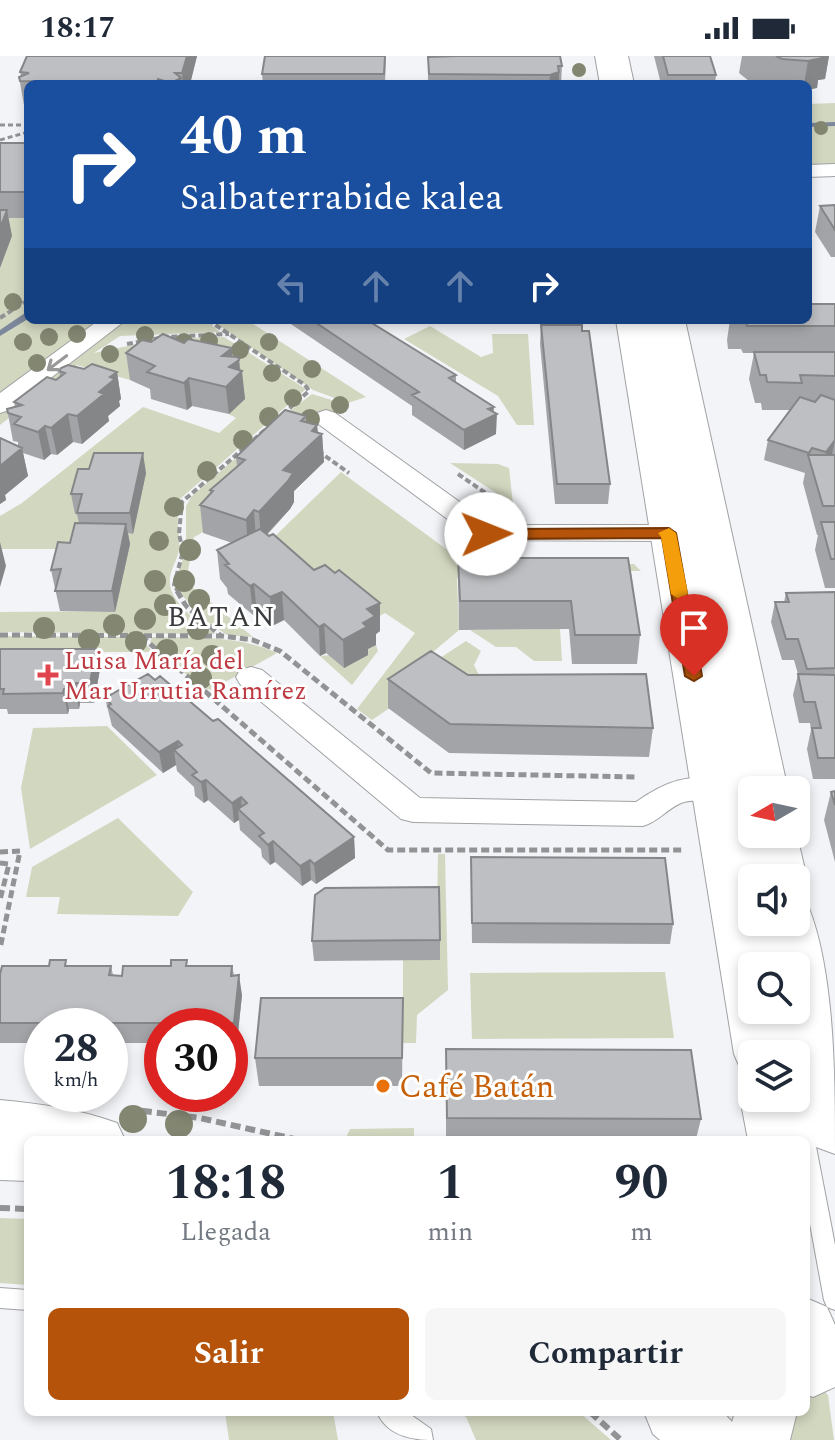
<!DOCTYPE html>
<html lang="es">
<meta charset="utf-8">
<style>
body{margin:0;font-family:Spectral,serif;background:#f6f6f7;color:#1f2937;height:100vh;display:flex;flex-direction:column;font-size:30px;white-space:nowrap}
*{box-sizing:border-box;margin:0}
p{font-size:26px;color:#747a83}
.icon{flex:none;width:44px;height:44px;fill:none;stroke:currentColor;stroke-width:2;stroke-linecap:round;stroke-linejoin:round}
.map{position:relative;flex:1;overflow:hidden}
.side{position:absolute;left:24px;top:1080px;width:786px;height:280px;display:flex;flex-direction:column;background:#fff;border-radius:12px;box-shadow:0 4px 12px #0003}
.side>*{flex:none}
.banner{position:absolute;left:24px;top:24px;width:788px;height:244px;border-radius:12px;box-shadow:0 4px 12px #0003;background:#1a4fa0;color:#fff;overflow:hidden}
.needle{width:52px;rotate:261deg}
.tools{position:absolute;left:738px;top:720px;display:grid;gap:16px}
.tools a{display:grid;place-items:center;width:72px;height:72px;border-radius:12px;background:#fff;box-shadow:0 4px 12px #0003;font-size:40px}
.speed{position:absolute;left:24px;top:952px;display:flex;gap:16px;font-size:40px;font-weight:700;text-align:center}
.speed>*{display:grid;place-content:center;width:104px;height:104px;border-radius:50%;background:#fff;box-shadow:0 4px 12px #0003;line-height:1}
.speed small{font-size:20px;font-weight:400}
.speed .limit{border:12px solid #d22;background:#fff;color:#111}
.pin{position:absolute;display:grid;place-items:center;width:68px;height:68px;color:#fff;margin:-82px -34px;border-radius:50% 50% 50% 0;rotate:-45deg;box-shadow:0 0 8px #0007}
.pin .icon{rotate:45deg}
.me{position:absolute;width:88px;margin:-44px;rotate:89deg;stroke-linejoin:round;filter:drop-shadow(0 0 6px #0008)}
.turn{display:flex;align-items:center;gap:28px;height:168px;padding:0 24px;font-size:36px}
.turn .icon{width:104px;height:104px;stroke-width:2.5}
.turn b{display:block;font-size:56px;line-height:68px}
.lanes{display:flex;align-items:center;height:76px;padding:0 24px;background:#0003;justify-content:center;gap:40px;direction:ltr}
.lanes .off{opacity:.35}
.eta{display:flex;justify-content:space-evenly;align-items:center;height:136px;text-align:center}
.eta b{font-size:48px;font-weight:700;line-height:56px}
.button{display:flex;gap:16px;margin-top:auto;padding:16px 24px}
.button a{flex:1;height:92px;border-radius:12px;background:#b45309;color:#fff;font-size:32px;font-weight:700;line-height:92px;text-align:center}
.button a+a{background:#f6f6f7;color:#1f2937}
.status{display:flex;justify-content:space-between;align-items:center;height:56px;padding:0 40px;background:#fff;direction:ltr}
.status svg{height:22px;fill:currentColor}
.map>svg:first-child{display:block}
</style>
<div class="status"><b>18:17</b><svg viewBox="0 0 49 12"><path d="M0 12V9h3v3zM5 12V6h3v6zM10 12V3h3v9zM15 12V0h3v12zM26 1h20v11H26zM47 4h2v5h-2z"/></svg></div>
<div class="map">
<svg width="835" height="1384" viewBox="0 0 835 1384">
<rect width="100%" height="100%" fill="#f2f4f7"/>
<!-- green -->
<path fill="#d2d7c0" d="M835 47V108L808 109V48Z
M0 110H28V264H205L220 276 120 280 94 297 162 283 224 281 306 333 180 443C175 461 180 475 179 493 178 503 171 512 170 522 167 547 199 565 215 578L0 576V556L115 555 77 493H0V460L22 447 143 351 219 377 236 362 145 311 130 324 77 309 0 369Z
M211 264H247L366 341 348 347 313 334Z
M430 270 481 301 493 297 492 278H528L534 369H517L498 340 404 283Z
M312 338 348 349 296 374 277 365Z
M271 371C255 399 223 470 194 481L186 526 253 581 227 579 205 564 178 535 177 518 186 495V450L191 441Z
M450 407 498 408 509 412 513 448Z
M341 416 468 509 634 508 641 515 464 514 457 523 459 574 427 601 431 624 372 664 357 653 415 577 385 557 369 566 267 488Z
M560 573 562 605H534L516 591H496L470 574Z
M0 580 137 581 154 596H0Z
M153 581C196 582 238 579 277 597L211 634 200 631 150 585Z
M466 585 481 595 474 609 483 627 440 602Z
M376 589 378 595 352 629 320 600 364 596Z
M107 670 157 719 30 793 21 732 33 672Z
M118 762 193 836 178 860 57 858 60 841H26L32 811Z
M438 798H445L448 934 417 959 416 987H403V904L437 852Z
M665 916 674 982 472 983 470 917Z
M414 1072V1084H345L350 1073Z
M0 1162 28 1163V1229L0 1227Z
M822 1332 828 1339 834 1384H773L784 1356H806V1337Z
M225 1356H333L338 1384H229Z
M457 1356H579L611 1384H476L466 1361Z"/>
<g fill="none" stroke-linecap="round" stroke-linejoin="round">
<!-- stream -->
<path fill="#7d879b" fill-rule="evenodd" d="M835 66V70L808 71V67Z
M25 257H28V263L0 280V274Z"/>
<defs>
<path id="lane" d="M595 0H605L610 28H600Z
M644 264H656L752 762V778H755L764 822H752V828L746 822Z
M754 866H772L781 910H763Z
M771 954H789L798 998 796 1001V998H778Z
M796 1031 803 1033 806 1039 835 1189V1254L827 1251 824 1244 806 1146V1084H794L787 1042H796Z
M0 1232 28 1234V1254L0 1252Z
M377 1356H407L431 1373 433 1384C411 1384 386 1379 377 1356Z"/>
<path id="street" d="M835 108V120L808 121V109Z
M99 264H126L9 354 0 357V337Z
M326 354 335 357 492 469H669L679 471 683 477 679 483 669 485 476 484 317 367 313 362 317 357Z
M251 611 262 614 420 742 636 746C664 726 691 715 726 726L730 734 726 742C712 747 694 742 681 747 667 753 658 766 643 770L413 766 401 763 240 628 236 621 240 614Z"/>
<path id="secondary" d="M602 0H628L634 28H608Z
M616 264H648L753 822 752 866H761L770 910H752V954H778L786 998H752V1017L741 1014 734 998Z
M653 264H685L788 734H752V746L742 734Z
M752 776H796L807 822 800 835 796 836V822H759Z
M796 848 809 852C835 919 835 1024 835 1098L816 1091 808 1074 796 998 785 954H796V910H776L768 866H796Z
M752 1024V1042H794L802 1084H748L740 1042Z
M0 1044C41 1048 79 1053 117 1067L125 1084H28V1125L0 1124Z
M806 1242 827 1251 835 1269V1331L813 1341 806 1338Z
M644 1356H723L732 1366 735 1356H797L790 1384H660L653 1378Z"/>
</defs>
<!-- lane casing -->
<use href="#lane" stroke="#a0a2a4" stroke-width="2"/>
<!-- street casing -->
<use href="#street" stroke="#a0a2a4" stroke-width="2"/>
<!-- secondary casing -->
<use href="#secondary" stroke="#a0a2a4" stroke-width="2"/>
<!-- path-far3 -->
<path stroke="#929395" stroke-width="3" stroke-dasharray="5 3" stroke-linecap="butt" d="M0 69H28
M0 84 28 76"/>
<!-- path-far2 -->
<path stroke="#929395" stroke-width="4" stroke-dasharray="6 3" stroke-linecap="butt" d="M0 262 28 244
M208 264 305 329 309 335 282 359
M127 288 165 281 229 278
M318 395 349 417
M458 418 506 451
M179 537 174 529 183 495 179 478 182 446 266 373"/>
<!-- path-far1 -->
<path stroke="#929395" stroke-width="5" stroke-dasharray="8 4" stroke-linecap="butt" d="M177 535 186 550 221 580
M0 579 222 580 253 584 280 595 431 717 637 721
M141 580 388 794H683
M0 796 20 795 0 893
M0 807 9 808 0 844"/>
<!-- path -->
<path stroke="#929395" stroke-width="6" stroke-dasharray="10 5" stroke-linecap="butt" d="M127 1053 200 1062 299 1084
M0 1152 28 1153
M590 1356 621 1384"/>
<!-- lane -->
<use href="#lane" fill="#fff" fill-rule="evenodd"/>
<!-- street -->
<use href="#street" fill="#fff" fill-rule="evenodd"/>
<!-- secondary -->
<use href="#secondary" fill="#fff" fill-rule="evenodd"/>
</g>
<!-- trees -->
<g fill="#838772">
<circle cx="579" cy="14" r="7"/>
<circle cx="821" cy="72" r="7"/>
<circle cx="13" cy="246" r="9"/>
<circle cx="77" cy="278" r="9"/>
<circle cx="145" cy="279" r="9"/>
<circle cx="49" cy="281" r="9"/>
<circle cx="209" cy="285" r="9"/>
<circle cx="23" cy="286" r="9"/>
<circle cx="184" cy="286" r="9"/>
<circle cx="269" cy="286" r="9"/>
<circle cx="240" cy="294" r="9"/>
<circle cx="110" cy="298" r="9"/>
<circle cx="37" cy="307" r="9"/>
<circle cx="312" cy="313" r="9"/>
<circle cx="272" cy="317" r="9"/>
<circle cx="293" cy="342" r="9"/>
<circle cx="340" cy="349" r="9"/>
<circle cx="269" cy="361" r="10"/>
<circle cx="310" cy="363" r="10"/>
<circle cx="243" cy="384" r="10"/>
<circle cx="207" cy="415" r="10"/>
<circle cx="174" cy="451" r="10"/>
<circle cx="159" cy="485" r="10"/>
<circle cx="190" cy="494" r="11"/>
<circle cx="155" cy="525" r="11"/>
<circle cx="184" cy="525" r="11"/>
<circle cx="199" cy="544" r="11"/>
<circle cx="165" cy="549" r="11"/>
<circle cx="145" cy="563" r="11"/>
<circle cx="114" cy="569" r="11"/>
<circle cx="44" cy="572" r="11"/>
<circle cx="198" cy="573" r="11"/>
<circle cx="89" cy="584" r="11"/>
<circle cx="136" cy="586" r="11"/>
<circle cx="167" cy="594" r="11"/>
<circle cx="212" cy="600" r="11"/>
<circle cx="201" cy="622" r="11"/>
<circle cx="133" cy="1063" r="14"/>
<circle cx="179" cy="1068" r="14"/>
</g>
<!-- wall -->
<path fill="#a3a4a7" d="M27 0H197L190 28H28V55H25L19 21 21 20 20 16Z
M386 0 385 28H263L262 18Z
M654 0H710L716 19 715 28H661Z
M742 0H835H829L825 23 818 24 817 32 808 28H768L763 25H749L739 17Z
M428 1 562 10 561 28H428Z
M0 87H28V162H8L12 180 0 172Z
M835 149V201H831L815 176 820 150Z
M835 248V532H825L815 494 818 479H817L803 427 805 417 764 404 768 384 790 354H762L761 347H755L749 323 754 297H743L741 293H728L727 284 730 264H808Z
M285 264H367L456 319V326L493 356 496 378 464 394 412 359V350Z
M541 269 610 428 608 448H555L540 288Z
M151 286 184 287 232 292V301L239 304 245 343 229 358 192 350 187 354 151 343 150 333 130 324 126 297Z
M84 313 117 316 121 343 119 345 120 350 108 360 109 365 82 388 73 386 57 399 51 398 44 404 23 397 28 420 5 439 6 444 0 448V382L18 390V386L13 385 7 353 15 351 14 346 56 324 60 321 59 315Z
M306 360V366L317 369 318 377 322 378 324 406 294 435V446L290 453 267 479 314 514 335 517 380 547V575L376 578V589L368 593V599L344 612 326 597 320 600 284 564 272 570 257 557 253 559 228 538 227 532 220 523 217 494 232 487 203 477 200 449 210 438V434L237 410 236 401Z
M146 417 133 478 128 477 130 488 115 556 60 555 51 514 70 487 79 467 77 458H75L71 438Z
M458 502H628L640 579 637 608H572L569 573 459 574Z
M835 536V723H813L807 693 811 674 810 667H799L793 639 798 618 794 604H782L771 566 775 546H784L786 537Z
M0 593 100 613 94 647H80L79 653H69L68 658H8L7 653H0Z
M468 619 653 672 649 701 449 697 388 652V623Z
M105 642 213 665 354 781 355 802 316 828 311 824 302 830 275 806 270 809 262 801 261 793 240 774 239 764 234 767 208 744 204 747 195 740 194 731 177 715 176 709 163 717 112 670Z
M835 735V806L824 764 831 736Z
M471 801 673 868 670 888 472 887Z
M440 884V904L314 905 312 885Z
M67 910H111L113 919 122 920 188 910H232L234 919 242 939 237 986H230V970H162V987H110V970H42V987H0V918Z
M403 942 402 1030H259L255 1002Z
M446 993 701 1063 696 1083 446 1082Z"/>
<!-- shaded-wall -->
<path fill="#858688" d="M187 0H197L190 28H183L182 17Z
M818 0H829L825 23 818 24 817 32 808 34V28H804L808 5Z
M559 16V28H549L550 19Z
M181 22V28H171V27Z
M7 154 12 180 0 212V172Z
M232 292 233 308 239 304 240 317 242 315 245 343 229 358 222 300Z
M117 316 121 343 119 345 120 350 108 360 109 365 82 388 77 360 110 321Z
M189 322 192 350 187 354 184 327Z
M494 351 493 360 497 358 496 378 464 394V374L488 353Z
M68 358 73 386 57 399 51 372Z
M317 369 318 382 322 378 324 406 294 435V446L290 453 261 484 259 456 283 414 312 375Z
M45 370 51 398 44 404 38 376Z
M835 384 831 403 822 416 826 396Z
M22 392 28 420 5 439 6 444 0 448V410Z
M143 397 146 417 133 478 130 457Z
M254 454 256 483 248 492 246 464Z
M126 468 130 488 115 556 112 535Z
M0 486 6 510 0 531Z
M254 528 257 557 253 559 250 530Z
M282 536 284 564 272 570 270 541Z
M380 547V575L376 578V589L368 593V599L344 612 343 584 367 553Z
M324 568 326 597 320 600 319 571Z
M96 593 100 613 94 647 90 627Z
M76 627 80 647 79 653 75 633Z
M64 633 69 653 68 658 63 637Z
M178 685 181 701 174 694 176 709 163 717 159 696Z
M206 724 208 744 204 747 201 726Z
M241 741 242 757 238 753 239 764 234 767 232 747Z
M354 781 355 802 316 828 314 808Z
M273 785 275 806 270 809 268 789Z
M310 804 311 824 302 830 300 810Z
M239 919 242 939 237 986 234 967Z"/>
<!-- building -->
<path fill="#bebfc2" stroke="#858688" stroke-width="2" d="M27 0H187L182 17H175L181 22 171 27 158 23 157 27 20 25 19 21 29 17 20 16Z
M265 0H385L384 18H262Z
M457 0H560L562 10H558L559 16 550 19 429 18 428 1Z
M663 0H710L716 19H668Z
M776 0H821L822 2 808 5 782 3Z
M0 87H28V136H0Z
M835 149V174L820 150Z
M0 154H7L0 172Z
M808 248H835V270H747L746 265H732V264H808Z
M312 264H367L456 319 449 322 494 351 488 353 497 358 464 374 412 339 419 336Z
M541 269H582V275H589L610 428H557Z
M163 278 184 287 188 283 232 292 222 300 238 301 239 304 229 311 242 315 226 331 189 322 184 327 147 316 155 310 126 297 142 284 151 286Z
M754 296H835V320L800 319 802 327 767 326 766 319H760Z
M92 308 117 316 110 321 115 323 99 336 104 338 77 360 68 358 51 372 45 370 38 376 14 368 21 361 8 357 7 353 22 349 14 346 47 321 56 324 65 317 59 315 61 312 68 309 84 313Z
M821 339 835 344V384L826 396 812 392 809 397 768 384 800 341 815 346Z
M285 354 306 360 301 365 317 369 312 375 322 378 283 414 293 417 288 425 259 456 254 454 246 464 200 449 213 435 210 434 245 404 236 401Z
M0 382 22 392 0 410Z
M94 397H143L130 457H77L82 438H71L78 413H89Z
M808 399H835V450H823Z
M821 466H835V503H831Z
M75 467 126 468 112 535H55L61 513 51 514 58 486 70 487Z
M260 473 269 480 273 478 314 514 325 509 335 517 339 514 380 547 367 553 375 560 363 567 367 571 343 584 324 568 319 571 282 536 270 541 254 528 250 530 225 509 229 508 217 494Z
M458 502H628L640 579H575L571 545H460Z
M835 536V612L807 613 798 583H786L775 546H789L786 537Z
M0 593H96L90 627H76L75 633H64L63 637 3 638 4 633H0Z
M431 595 468 619 646 618 653 672 450 668 388 623Z
M148 618 155 624 160 620 213 665 218 663 354 781 314 808 310 804 300 810 273 785 268 789 259 780 264 777 238 753 247 747 241 741 232 747 206 724 201 726 192 719 197 716 174 694 182 689 178 685 159 696 108 650 111 648 105 642Z
M798 618 835 619V702H818L812 672H821L815 646H804Z
M835 735V749L831 736Z
M471 801 665 802 673 868 472 867Z
M439 831 440 884 312 885 315 839 325 832Z
M50 904H66L65 910H111L109 919 122 920 123 910H171V904H187L186 910H232L231 920 239 919 234 967H0V918L2 910H49Z
M261 942H403L402 1002H255Z
M446 993 691 994 701 1063 447 1062Z"/>
<!-- one-way arrows -->
<defs><path id="oneway-shaft" d="M-6 0H5M1.5-3L5.5 0L1.5 3" fill="none" stroke-width="1.6" stroke-linecap="round" stroke-linejoin="round" transform="scale(2)"/></defs>
<use stroke="#99999a" href="#oneway-shaft" transform="translate(57 307) rotate(143)"/>
<!-- route -->
<path fill="#b45309" stroke="#753606" stroke-width="2" d="M669 472 676 477 702 620 694 625 685 620 662 482 486 483 479 478 486 473Z"/>
<!-- slow -->
<path fill="#f59e0b" d="M669 472 676 477 688 538 679 543 671 538 661 481 658 477Z"/>
<!-- markers -->
<path fill="#e0444e" stroke="#fff" stroke-width="3" d="M44 607h8v8h8v8h-8v8h-8v-8h-8v-8h8z"/>
<circle fill="#e8710a" stroke="#fff" stroke-width="3" cx="383" cy="1030" r="8"/>
<g text-anchor="middle" stroke-width="6" stroke-linejoin="round" paint-order="stroke">
<!-- health labels -->
<g font-size="26" fill="#be3a42" stroke="#fff" text-anchor="start">
<text x="64" y="613">Luisa María del<tspan x="64" dy="30">Mar Urrutia Ramírez</tspan></text>
</g>
<!-- neighbourhood labels -->
<g font-size="28" letter-spacing="2" fill="#3a3b3d" stroke="#fff">
<text x="222" y="570">BATAN</text>
</g>
<!-- near-food labels -->
<g font-size="32" fill="#c56008" stroke="#fff" text-anchor="start">
<text x="399" y="1041">Café Batán</text>
</g>
</g>
</svg>
<div class="tools">
<a><svg class="needle" viewBox="-14 -14 28 28"><path d="M0-13l5 13h-10z" fill="#e53935"/><path d="M0 13l5-13h-10z" fill="#747a83"/></svg></a>
<a><svg class="icon" aria-label="sound" viewBox="0 0 24 24"><path d="M4 9h4l5-4v14l-5-4H4zM17 9q2 3 0 6"/></svg></a>
<a><svg class="icon" aria-label="search" viewBox="0 0 24 24"><circle cx="10" cy="10" r="6"/><path d="M15 15l6 6"/></svg></a>
<a><svg class="icon" aria-label="layers" viewBox="0 0 24 24"><path d="M12 4l9 5-9 5-9-5zM3 14l9 5 9-5"/></svg></a>
</div>
<div class="speed"><div>28<small>km/h</small></div><div class="limit">30</div></div>
<div class="pin" style="left:694px;top:620px;background:#d93025"><svg class="icon" aria-label="arrive" viewBox="0 0 24 24"><path d="M6 21V4h12l-3 4 3 4H6"/></svg></div>
<svg class="me" style="left:486px;top:478px" viewBox="-20 -20 40 40"><circle r="19" fill="#fff"/><path d="M0-13L10 11 0 6-10 11z" fill="#b45309"/></svg>
<div class="banner">
<div class="turn"><svg class="icon" aria-label="right" viewBox="0 0 24 24"><path d="M7 20v-9h11M14 6l5 5-5 5"/></svg><div><b>40 m</b>Salbaterrabide kalea</div></div>
<div class="lanes"><svg class="icon off" aria-label="left" viewBox="0 0 24 24"><path d="M17 20v-9H6M10 6l-5 5 5 5"/></svg><svg class="icon off" aria-label="ahead" viewBox="0 0 24 24"><path d="M12 20V5M6 11l6-6 6 6"/></svg><svg class="icon off" aria-label="ahead" viewBox="0 0 24 24"><path d="M12 20V5M6 11l6-6 6 6"/></svg><svg class="icon" aria-label="right" viewBox="0 0 24 24"><path d="M7 20v-9h11M14 6l5 5-5 5"/></svg></div>
</div>
<section class="side">
<div class="eta">
<div><b>18:18</b><p>Llegada</p></div>
<div><b>1</b><p>min</p></div>
<div><b>90</b><p>m</p></div>
</div>
<div class="button"><a>Salir</a><a>Compartir</a></div>
</section>
</div>
